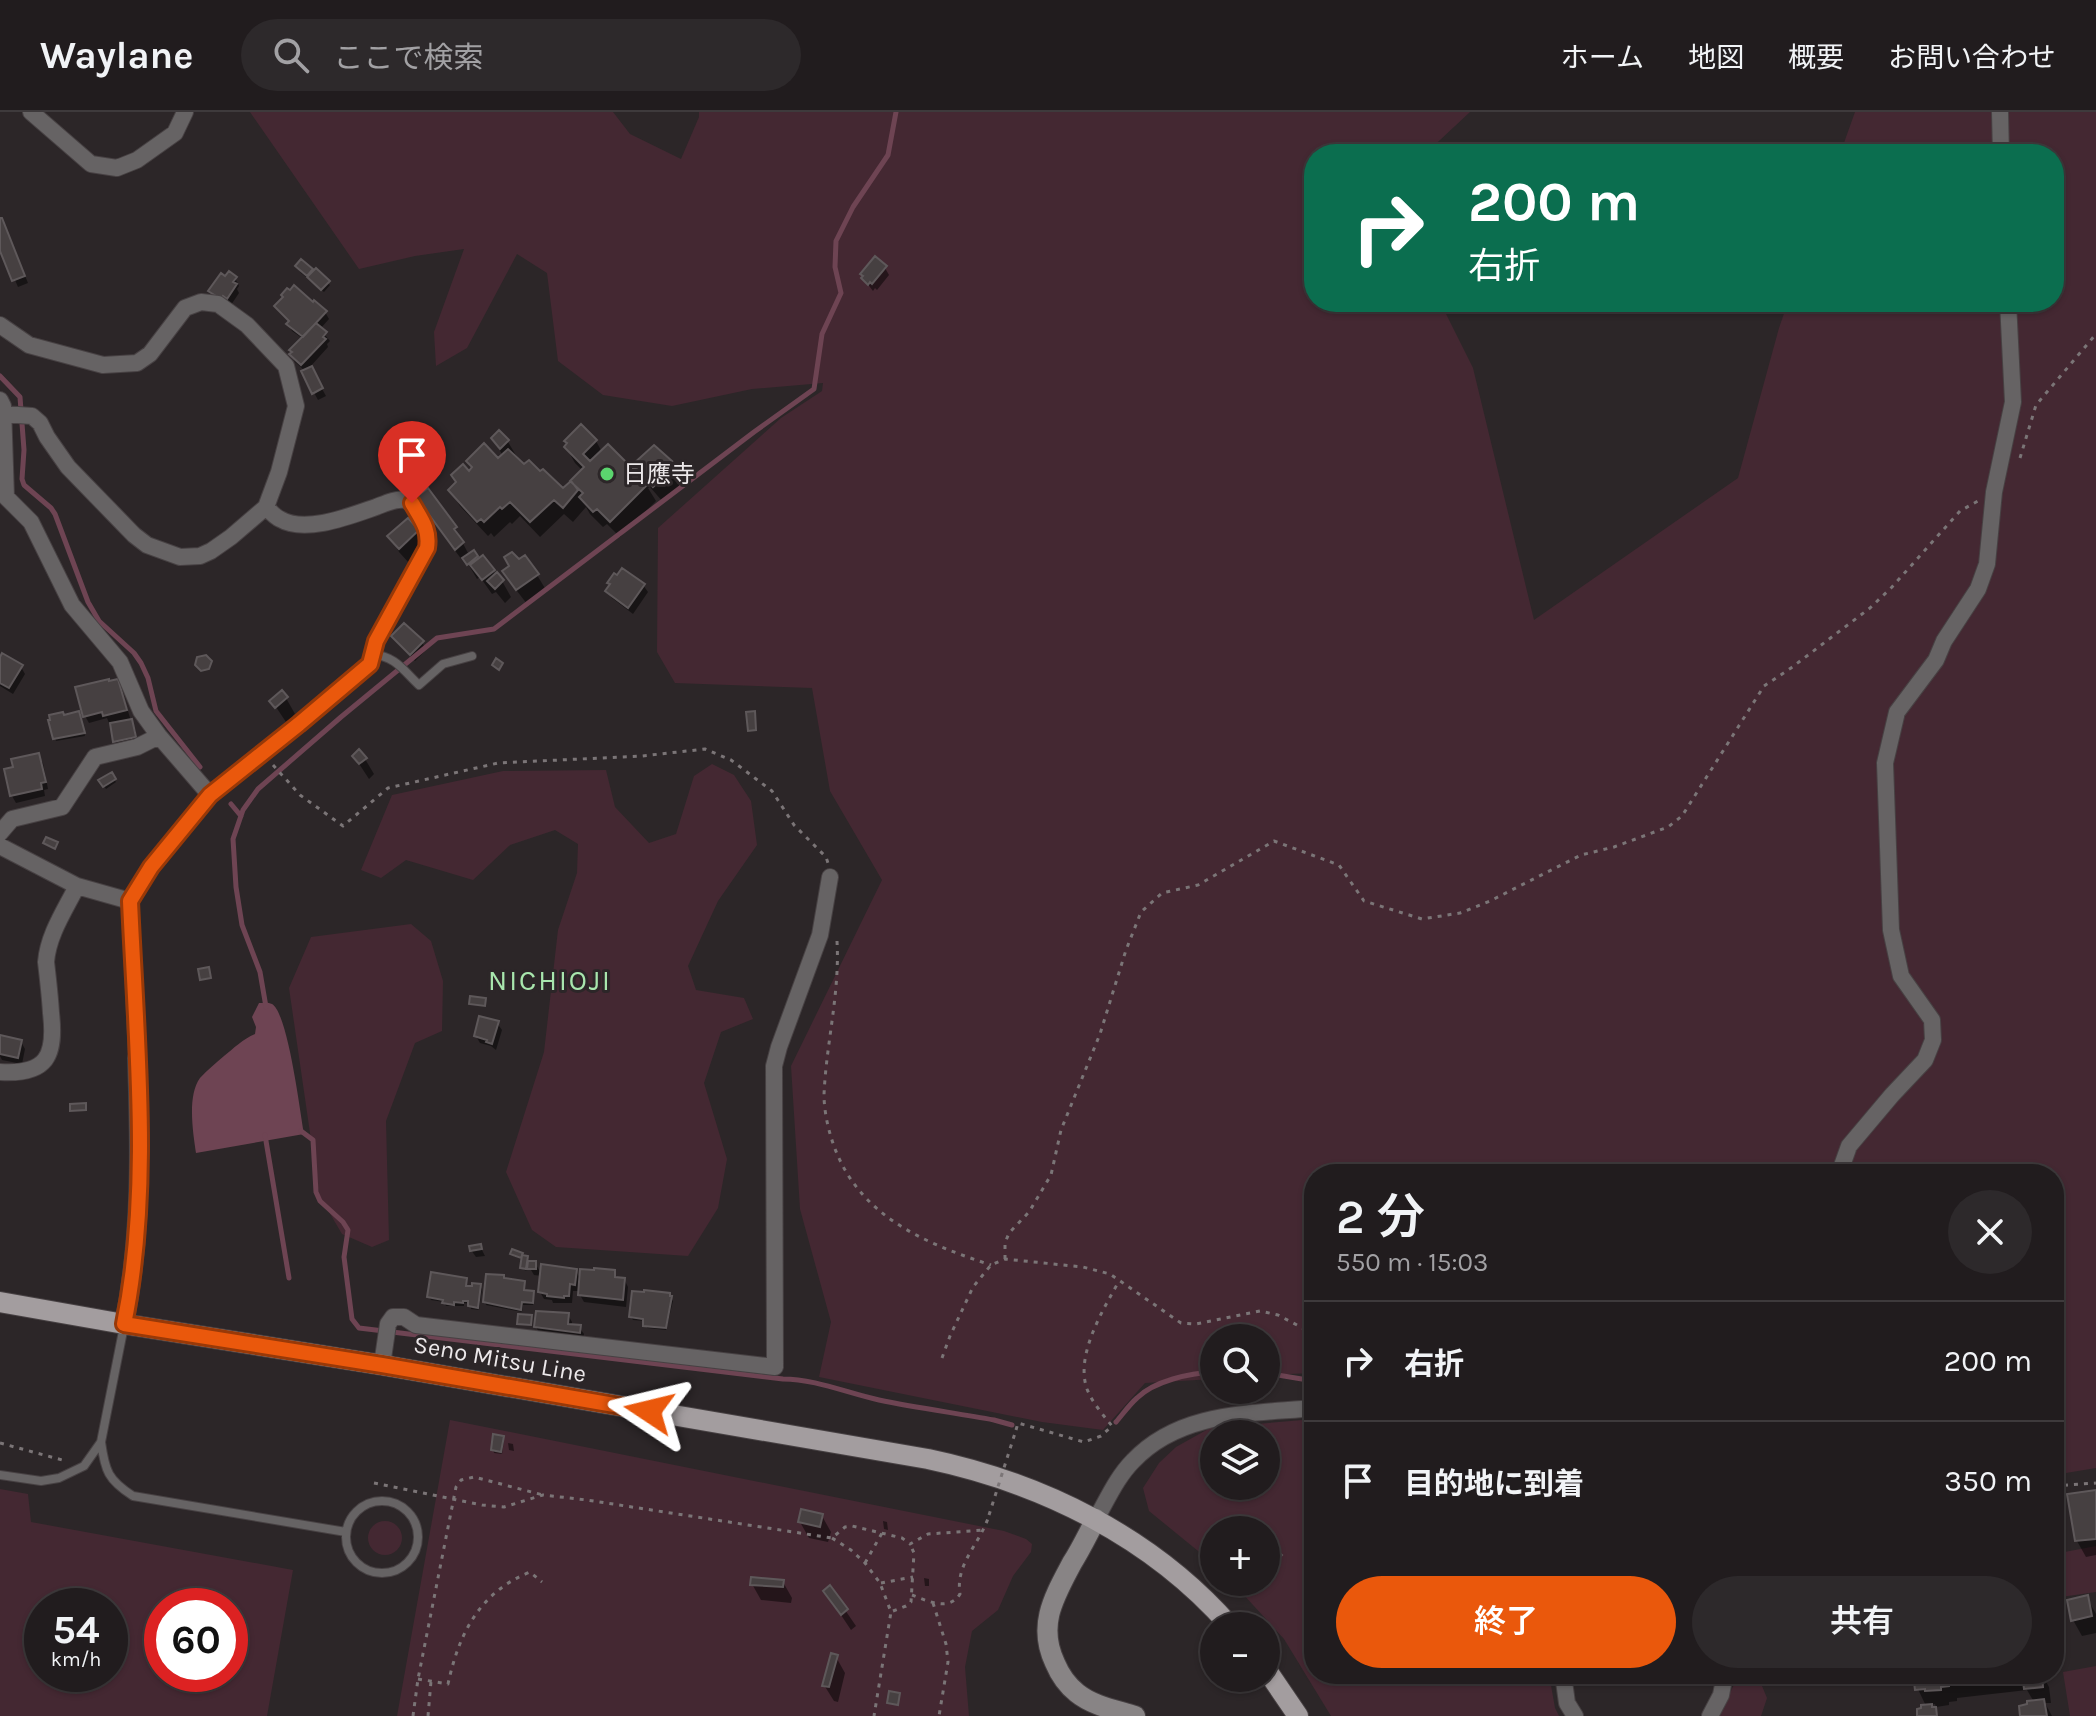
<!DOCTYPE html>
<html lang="ja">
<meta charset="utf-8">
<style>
body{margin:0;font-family:Karla,"Noto Sans JP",sans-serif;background:#2d292b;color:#f1f3f6;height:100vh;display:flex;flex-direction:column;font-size:30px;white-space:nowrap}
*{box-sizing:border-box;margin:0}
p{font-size:26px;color:#a2a1a4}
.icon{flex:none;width:44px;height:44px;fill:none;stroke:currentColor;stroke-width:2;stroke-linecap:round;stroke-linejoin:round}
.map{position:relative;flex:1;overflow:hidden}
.sheet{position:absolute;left:1304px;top:1052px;width:760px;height:520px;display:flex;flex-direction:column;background:#211c1e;border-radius:32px;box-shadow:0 2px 6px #0004,0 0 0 2px #3e3a3c}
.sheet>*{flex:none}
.hud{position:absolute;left:1304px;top:32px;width:760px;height:168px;border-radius:32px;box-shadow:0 2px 6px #0004,0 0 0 2px #3e3a3c;background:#0b6e4f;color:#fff;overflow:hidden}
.tools{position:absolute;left:1200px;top:1212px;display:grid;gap:16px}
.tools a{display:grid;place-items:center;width:80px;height:80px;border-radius:50%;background:#211c1e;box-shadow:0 2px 6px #0004,0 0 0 2px #3e3a3c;font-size:40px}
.speed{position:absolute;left:24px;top:1476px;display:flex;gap:16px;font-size:40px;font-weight:700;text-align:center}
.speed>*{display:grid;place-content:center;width:104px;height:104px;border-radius:50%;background:#211c1e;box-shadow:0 2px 6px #0004,0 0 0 2px #3e3a3c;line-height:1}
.speed small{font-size:20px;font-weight:400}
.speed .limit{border:12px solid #d22;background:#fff;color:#111}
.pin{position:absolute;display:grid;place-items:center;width:68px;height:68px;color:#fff;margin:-82px -34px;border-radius:50% 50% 50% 0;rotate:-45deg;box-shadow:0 0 8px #0007}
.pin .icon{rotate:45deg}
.me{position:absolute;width:88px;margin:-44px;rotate:280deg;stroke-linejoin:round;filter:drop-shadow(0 0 6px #0008)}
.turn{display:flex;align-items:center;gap:28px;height:168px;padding:0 32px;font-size:36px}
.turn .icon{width:104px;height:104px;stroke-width:2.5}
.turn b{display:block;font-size:56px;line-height:68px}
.round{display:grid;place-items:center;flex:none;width:84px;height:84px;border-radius:42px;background:#2d292b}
.overview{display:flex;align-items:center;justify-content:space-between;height:136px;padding:0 32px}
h1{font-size:48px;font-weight:600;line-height:60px}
.action{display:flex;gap:16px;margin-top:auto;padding:16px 32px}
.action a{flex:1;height:92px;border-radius:48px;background:#ea580c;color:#fff;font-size:32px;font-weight:600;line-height:92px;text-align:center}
.action a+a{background:#2d292b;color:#f1f3f6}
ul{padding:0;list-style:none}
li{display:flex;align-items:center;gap:24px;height:120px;padding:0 32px;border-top:2px solid #3e3a3c}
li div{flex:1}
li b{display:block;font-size:30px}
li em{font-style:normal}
header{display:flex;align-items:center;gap:48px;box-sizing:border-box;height:112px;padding:0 40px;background:#211c1e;border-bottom:2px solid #3e3a3c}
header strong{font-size:38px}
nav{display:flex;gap:44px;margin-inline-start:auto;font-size:28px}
.search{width:560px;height:72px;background:#2d292b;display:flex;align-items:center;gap:20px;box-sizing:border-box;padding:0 28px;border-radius:44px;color:#a2a1a4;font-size:30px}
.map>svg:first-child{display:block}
</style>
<header>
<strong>Waylane</strong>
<div class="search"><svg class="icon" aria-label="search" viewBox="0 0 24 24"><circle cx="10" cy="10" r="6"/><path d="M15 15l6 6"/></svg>ここで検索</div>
<nav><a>ホーム</a><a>地図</a><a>概要</a><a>お問い合わせ</a></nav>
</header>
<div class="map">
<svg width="2096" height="1604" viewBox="0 0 2096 1604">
<rect width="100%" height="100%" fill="#2c2628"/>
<!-- green -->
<path fill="#442832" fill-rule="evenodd" d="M250 0H613L630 22 681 47 699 5V0H1470L1425 42H1314V190H1440L1473 256 1534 508 1738 366 1779 216 1788 190H2054V42H1840L1855 0H2096V1356L2054 1363V1062H1314V1261L1266 1263V1226H1214V1267L1145 1271 1103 1318 1042 1310 819 1265 831 1210 800 1097 791 954 882 768 830 679 812 576 675 571 657 540 658 416 781 306 822 279 823 271 752 277 672 294 603 283 558 249 547 161 517 142 467 236 436 254 434 220 464 137 415 144 359 157Z
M712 652 734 663 751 689 757 733 718 789 688 854 696 878 744 886 753 907 721 920 704 971 727 1047 718 1096 688 1144 556 1135 532 1118 506 1060 544 940 558 818 577 761 578 732 555 718 510 733 473 768 406 748 381 766 361 758 392 683 503 659 606 658 615 695 649 731 676 722 694 664Z
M411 812 431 829 443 869 442 919 415 931 386 1009 389 1128 372 1135 342 1122 319 1083 289 876 311 825Z
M1314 1307V1562H1549L1555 1596 1559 1604H1331L1284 1527 1232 1470H1266V1418H1214V1452L1149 1399 1143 1376 1159 1351 1176 1335 1210 1316ZM1214 1322H1266V1374H1214Z
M450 1308 1004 1419 1026 1427 1032 1432 1031 1440 1013 1464 998 1498 972 1519 965 1555 969 1604H397Z
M0 1377 28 1382 31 1410 293 1458 267 1604H0ZM42 1494H110V1562H42ZM230 1494V1562H162V1494Z
M368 1426a17 17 0 1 1 34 0a17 17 0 1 1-34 0Z
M2096 1434V1480L2054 1486V1442Z
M2096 1554V1604H2070L2063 1560Z
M1739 1562H1757L1767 1586 1761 1604H1719Z"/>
<!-- water -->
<path fill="#6e4453" d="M259 891C263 891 268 890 272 892 288 901 300 1000 304 1022L196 1041C193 1020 187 984 200 966 207 958 216 951 224 944 234 936 243 927 255 922L256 915 252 905Z"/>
<!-- shadow -->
<path fill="#0007" d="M0 108 5 115 28 171 18 175 0 133Z
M297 154 311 158 330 173 324 180 301 161Z
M885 156 889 163 877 178 875 176 873 179 863 166Z
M235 166 239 174 237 177 239 181 231 193 215 186 211 179Z
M277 195 325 200 329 207 320 217 330 229 327 232 328 235 310 255 326 284 318 288 303 260 305 259 295 250 291 243 302 226 292 219 288 212 290 210Z
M581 314 596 329 602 340 643 368 635 354 670 350 682 372 663 390 650 375 648 376 656 389 620 425 607 412 603 415 590 402 586 395 573 410 564 402 540 425 520 404 512 412 510 410 494 425 491 421 488 424 460 394 450 379 473 357 468 349H498L503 344 493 327 499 321 508 330 517 345 515 347 563 379 583 359 575 351 566 335Z
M418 385 455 416 469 443 473 441 478 449 493 459 502 469 511 485 505 491 496 480 492 482 480 465 477 467 467 450 465 452 427 401Z
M417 419 426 435 409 451 399 440 390 424Z
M537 463 546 478 527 492 514 475Z
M643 473 648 480 633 502 612 486 607 479Z
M394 524 422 530 426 538 415 549 398 532Z
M0 548 21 555 25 562 13 582 0 574Z
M117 569 121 576 131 609 135 616 138 632 119 636 115 629 111 610 109 611 107 606 89 611 85 604Z
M286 586 295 602 286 610 272 589Z
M80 604 85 624 56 629 55 626 64 605Z
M38 644 43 651 48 677 44 678 45 684 16 691 12 684 6 658Z
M354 644 365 647 374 662 369 667Z
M111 663 116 670 106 677 101 669Z
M497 911 502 918 496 938 491 934 480 931 476 924Z
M0 930H21L25 937 22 952 2 948 0 944Z
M480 1134 485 1144 476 1145 471 1138Z
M512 1141 521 1142 523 1145 527 1146 528 1151H535L542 1163 576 1159 581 1168 614 1160 618 1167H624L628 1175 626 1195 584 1190 580 1183V1179H573L572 1191H553L552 1188 544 1187 540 1180 542 1164 534 1163 528 1153 527 1159 524 1158 522 1155 523 1148 514 1144Z
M466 1167 467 1176 473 1177 480 1174 482 1177 479 1198 471 1197 470 1192 464 1191V1194H446L444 1190 431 1188 429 1185Z
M504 1168 524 1171V1180L532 1181 534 1184 533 1193H523L522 1200 486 1193 485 1190Z
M669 1183 673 1189 666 1218 647 1216 645 1209 633 1208 631 1205Z
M568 1203 572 1210V1214L579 1215 584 1222 583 1227 540 1222 536 1215Z
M503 1326 504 1329 502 1342 494 1341 493 1338Z
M508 1331 513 1332 514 1339 509 1338Z
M2096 1381V1443L2086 1445 2077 1429Z
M822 1404 831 1420 828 1430 809 1426 800 1410Z
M883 1409 887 1410 888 1418 884 1417Z
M924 1466 929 1467V1474H925Z
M783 1470 792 1486 791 1491 761 1488 752 1472Z
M830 1476 856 1514 851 1518 825 1479Z
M2087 1486 2096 1502V1521L2082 1524 2073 1508Z
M2054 1531 2058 1537 2060 1549 2054 1550Z
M836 1545 845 1561 838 1590 834 1589 824 1573Z
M1778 1562H1792L1795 1568 1785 1574Z
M1901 1562H2042L2049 1575 2051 1591H2045L2052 1604H2022L2034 1590 2027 1578 1957 1586V1589L1949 1590V1593L1936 1595 1935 1592 1930 1593 1938 1604H1919L1926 1594 1916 1573 1908 1574Z"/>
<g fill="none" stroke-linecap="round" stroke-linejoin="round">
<!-- stream -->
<path stroke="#6e4453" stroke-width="5" d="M0 264 20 285 24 338 22 367 24 373 51 396 55 402 88 490 99 509 134 541 141 551 148 566 156 599 200 655
M231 692 241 704
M266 895 260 860 242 813 236 775 233 727 243 698 258 677 341 605 437 526 494 517 754 320 814 277 822 222 841 181 835 155 836 129 853 95 888 43 896 0
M301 1019 313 1028 316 1080 320 1089 343 1110 348 1118 344 1145 352 1207 359 1216 783 1267C815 1267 847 1281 879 1288 917 1296 956 1301 994 1308L1012 1313
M265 1023 289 1166
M1266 1261 1314 1269
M1116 1310C1123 1302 1129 1293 1137 1286 1154 1269 1190 1261 1214 1260"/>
</g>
<!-- building -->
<path fill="#464041" stroke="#5e585a" stroke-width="2" d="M0 106H2L25 164 12 169 0 139Z
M875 144 887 154 872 172 870 170 868 173 861 166 863 164 860 162Z
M301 147 313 157 307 164 295 154Z
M316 156 330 169 321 178 307 165Z
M229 159 237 165 233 170 237 172 227 187 223 184 221 187 208 179 221 161 225 164Z
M294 173 313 190 314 188 327 199 303 225 286 212 289 209 274 194 283 185 281 183 287 176 290 178Z
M316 211 327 220 323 225 326 227 301 253 289 242 292 240 289 238Z
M312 254 323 276 312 282 301 259Z
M581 312 597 328 583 342 590 349 608 332 648 372 610 410 597 397 593 400 579 385 583 381 570 369 584 355 564 335 567 331 564 329Z
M499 318 509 328 500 337 491 326Z
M484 331 498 346 508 337 524 352 529 348 540 359 543 357 563 376 571 369 578 378 563 396 554 388 530 410 510 390 502 397 500 395 484 410 481 407 477 410 448 378 456 370 451 363 463 352 469 359 472 355 466 349Z
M654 333 672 349 670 350 675 355 653 375 632 353Z
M428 376 457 415 454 417 464 430 455 438 416 385Z
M408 406 419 418 399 437 387 424Z
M474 438 478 444 467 453 462 446Z
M512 440 519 447 525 443 539 462 516 478 502 459 509 454 504 445Z
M483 443 495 458 482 468 470 453Z
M622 456 645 472 628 496 605 479 610 472 607 471 614 461 617 463Z
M497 460 504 468 495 477 487 469Z
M404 511 424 529 410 543 391 524Z
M2 541 23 553 9 576 0 571V545Z
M206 543 212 549 209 557 201 559 195 553 197 545Z
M496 546 503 551 499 558 492 553Z
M109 567V569L118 567 127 598 103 604 102 600 83 605 75 575Z
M282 578 288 585 275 596 269 589Z
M79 599 85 621 53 627 48 608H50L49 603 63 600 64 603Z
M755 599 756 618 748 619 746 600Z
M132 607 136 625 113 630 110 611Z
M359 637 367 646 359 652 352 644Z
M39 641 46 670 41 671 42 677 10 684 4 657 13 655 11 647Z
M112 660 116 667 103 675 98 668Z
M46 725 58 730 55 737 43 731Z
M209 855 211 866 200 868 198 857Z
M470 884 486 886 485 894 469 892Z
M479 904 499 909 492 932 486 930 487 928 474 924Z
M0 923 22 928 18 946 0 942Z
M86 991V998L70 999V992Z
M481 1132 482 1137 470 1139 469 1134Z
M512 1137 523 1141 521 1146 510 1142Z
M522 1143 528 1144 526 1157 520 1156Z
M528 1149H536V1157H527Z
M541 1152 577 1157 575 1173 570 1172 569 1184H564V1186L547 1184V1182L538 1180Z
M594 1156 615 1158V1165L625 1166 623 1188 578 1183 580 1157 594 1158Z
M431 1160 467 1166 466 1174H472V1171L481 1172 478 1196 468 1194V1189H463V1191L454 1190V1193L442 1191 443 1188 427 1185Z
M486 1162 504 1163V1166L525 1169 524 1178 534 1179 533 1191 522 1190 521 1198 483 1190Z
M644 1178 670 1181V1184H672L666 1216 643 1214V1207L629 1205 632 1179 644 1180Z
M536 1199 569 1201 568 1212 581 1213 580 1221 534 1215Z
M518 1202 532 1203 531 1213 517 1212Z
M493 1322 504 1324 501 1340 491 1338Z
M2096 1378V1427L2075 1429 2067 1382Z
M801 1397 823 1402 820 1415 798 1410Z
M1276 1438 1282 1443 1275 1450 1270 1444Z
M751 1465 784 1468 783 1475 750 1473Z
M830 1473 848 1497 841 1503 823 1479Z
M2088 1483 2092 1504 2071 1509 2067 1488Z
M831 1541 838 1543 829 1575 822 1574Z
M1913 1562H2019L1949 1571V1574L1941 1575V1578L1925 1579V1577L1915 1578Z
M2022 1562H2042L2043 1575 2024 1577Z
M889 1579 900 1581 898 1593 887 1591Z
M2044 1587 2047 1604H2020L2019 1594 2027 1592V1589Z
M1932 1592V1595H1936L1937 1604H1917V1597L1921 1596V1593Z"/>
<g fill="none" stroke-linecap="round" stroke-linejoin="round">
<defs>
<path id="service" d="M373 543C394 543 404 559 419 573L443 552 472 544
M101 1330C105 1359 108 1368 133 1384L346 1420
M0 1363 41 1369 59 1366 84 1354 101 1330 124 1214
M346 1425a36 36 0 1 1 72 0a36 36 0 1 1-72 0Z"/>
<path id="minor" d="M31 0 91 52 117 56 137 48 175 21 185 0
M2000 0 2001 42
M0 213 29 233 103 253 137 251 150 242 185 196 201 190 218 192 247 213 286 254 296 294 279 360 266 395 231 425 211 439 200 444 180 445 147 433 134 423 68 355 47 325 40 311 32 304 3 302
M0 288 3 294 6 385 31 410 72 493 120 550 141 599 159 624 210 683
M0 721 12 707 62 695 95 645 137 635 159 624
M0 734 77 774 130 789
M137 946 130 789 151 755 210 683 299 612 370 552 376 529 427 436C429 423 427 417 421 407 417 400 413 390 405 388 396 386 384 392 376 395 350 404 305 422 280 407 275 405 270 399 266 395
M0 960C47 963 56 944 51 901 50 884 48 867 46 850 48 823 65 798 77 774
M1839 1062 1849 1034 1892 983 1925 948 1933 928 1932 908 1901 864 1891 818 1885 651 1897 600 1936 548 1944 529 1978 477 1987 452 1994 380 2013 290 2008 190
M382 1253 388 1212 393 1205H404L416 1213 775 1255 774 954 779 935 820 823 830 765
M1096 1407C1107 1388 1117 1365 1133 1349 1180 1299 1251 1302 1314 1296
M1563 1562 1567 1591 1575 1604
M1710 1604 1721 1583 1725 1562"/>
<path id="tertiary" d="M124 1212C142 1123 140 1036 137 946"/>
<path id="secondary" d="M1096 1407C1088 1422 1081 1437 1072 1451 1054 1485 1037 1513 1055 1551 1060 1563 1067 1573 1077 1581 1093 1594 1116 1598 1135 1604"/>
<path id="primary" d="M0 1190 124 1212 382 1253 928 1347C1042 1371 1152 1425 1230 1514
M1266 1557 1298 1604"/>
</defs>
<!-- service casing -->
<use href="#service" stroke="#474143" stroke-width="10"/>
<!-- minor casing -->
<use href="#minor" stroke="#474143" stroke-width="18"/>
<!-- tertiary casing -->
<use href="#tertiary" stroke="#474143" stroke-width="20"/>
<!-- secondary casing -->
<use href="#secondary" stroke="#474143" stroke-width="22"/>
<!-- primary casing -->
<use href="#primary" stroke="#474143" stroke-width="22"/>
<!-- path -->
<path stroke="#7b7577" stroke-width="3" stroke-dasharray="4 6" stroke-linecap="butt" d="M2020 346 2036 293 2096 222
M273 653 300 683 343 714 388 676 498 651 642 644 705 637 731 648 772 679 794 713 826 745 828 751
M837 829C840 881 826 932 824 983 824 996 827 1012 831 1025 854 1102 921 1130 991 1153
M1005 1147V1131L1009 1121 1029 1100 1051 1063 1061 1018 1100 922 1126 838 1141 800 1162 781 1198 773 1274 729 1339 753 1364 789 1422 807 1460 801 1490 789 1581 743 1614 735 1668 715 1682 704 1764 574 1791 556 1870 496 1892 475 1960 399 1978 389
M942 1246 950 1224 973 1175 991 1153 1005 1147 1083 1155 1110 1162 1181 1211 1196 1212 1260 1199 1278 1203 1314 1222
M1016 1318 1018 1311 1084 1330 1101 1324 1112 1314C1103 1303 1092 1290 1087 1277 1075 1243 1103 1198 1119 1169
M0 1331 66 1349
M374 1371 482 1393 504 1395 543 1383 587 1388 832 1426 845 1415 852 1414 902 1426 910 1432 928 1422 985 1418
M2054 1374 2096 1371
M832 1426 851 1438 865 1451 880 1471 891 1500 874 1604
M865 1451 882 1421
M881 1471 913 1465
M912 1483C928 1489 949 1500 960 1482 955 1451 981 1431 989 1403
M933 1491 946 1532 948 1550 939 1604
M893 1499 906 1494 911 1490 914 1441 910 1432
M418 1567 448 1572C459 1521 480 1480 530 1460L542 1470
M413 1604 418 1567 456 1375 461 1368 474 1365 543 1383
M428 1604 431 1569"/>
<!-- service -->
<use href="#service" stroke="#666364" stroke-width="8"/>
<!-- minor -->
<use href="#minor" stroke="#666364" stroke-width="16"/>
<!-- tertiary -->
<use href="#tertiary" stroke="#666364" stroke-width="18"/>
<!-- secondary -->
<use href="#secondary" stroke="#888485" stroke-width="20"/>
<!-- primary -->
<use href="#primary" stroke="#a39d9f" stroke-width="20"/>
<!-- path-bridge -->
<path stroke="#7b7577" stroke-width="3" stroke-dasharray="4 6" stroke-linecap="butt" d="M989 1403 1016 1318"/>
</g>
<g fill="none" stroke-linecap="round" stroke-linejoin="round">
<defs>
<path id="route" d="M412 391C421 407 430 417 427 436L376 529 370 552 299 612 210 683 151 755 130 789C136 927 152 1077 124 1212L382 1253 649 1299"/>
</defs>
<!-- route casing -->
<use href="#route" stroke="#983908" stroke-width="20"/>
<!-- route -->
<use href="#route" stroke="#ea580c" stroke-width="14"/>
</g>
<!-- markers -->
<circle fill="#5bd56e" stroke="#2c2628" stroke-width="3" cx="607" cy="362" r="8"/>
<g text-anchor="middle" stroke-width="6" stroke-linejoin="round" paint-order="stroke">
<!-- poi labels -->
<g font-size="24" fill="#ece8ea" stroke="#2c2628" text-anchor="start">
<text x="623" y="370">日應寺</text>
</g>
<!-- street labels -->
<g font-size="24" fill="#ece8ea" stroke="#2c2628">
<text transform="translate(500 1247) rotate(10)" y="8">Seno Mitsu Line</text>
</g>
<!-- quarter labels -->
<g font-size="28" letter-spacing="2" fill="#a8e6ad" stroke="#2c2628">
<text x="550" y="878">NICHIOJI</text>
</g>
</g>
</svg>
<div class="tools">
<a><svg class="icon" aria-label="search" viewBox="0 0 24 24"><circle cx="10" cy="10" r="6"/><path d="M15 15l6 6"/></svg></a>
<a><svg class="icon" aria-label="layers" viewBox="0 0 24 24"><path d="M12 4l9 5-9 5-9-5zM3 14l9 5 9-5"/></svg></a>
<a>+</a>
<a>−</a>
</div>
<div class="speed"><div>54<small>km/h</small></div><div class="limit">60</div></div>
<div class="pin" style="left:412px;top:391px;background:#d93025"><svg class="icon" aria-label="arrive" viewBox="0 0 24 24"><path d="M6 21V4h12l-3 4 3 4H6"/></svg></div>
<svg class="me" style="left:649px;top:1299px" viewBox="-20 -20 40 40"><path d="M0-17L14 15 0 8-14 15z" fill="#ea580c" stroke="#fff" stroke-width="4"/></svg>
<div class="hud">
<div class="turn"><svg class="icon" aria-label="right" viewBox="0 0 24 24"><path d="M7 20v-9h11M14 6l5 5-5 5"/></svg><div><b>200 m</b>右折</div></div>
</div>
<section class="sheet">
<div class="overview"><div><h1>2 分</h1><p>550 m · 15:03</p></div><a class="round"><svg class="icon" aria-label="close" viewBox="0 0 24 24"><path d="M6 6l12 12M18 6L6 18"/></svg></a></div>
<ul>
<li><svg class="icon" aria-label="right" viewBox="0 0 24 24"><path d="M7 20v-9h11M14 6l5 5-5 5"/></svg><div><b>右折</b></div><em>200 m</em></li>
<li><svg class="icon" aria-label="arrive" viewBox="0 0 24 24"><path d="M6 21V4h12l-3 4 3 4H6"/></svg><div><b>目的地に到着</b></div><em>350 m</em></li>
</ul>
<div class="action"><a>終了</a><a>共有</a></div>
</section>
</div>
